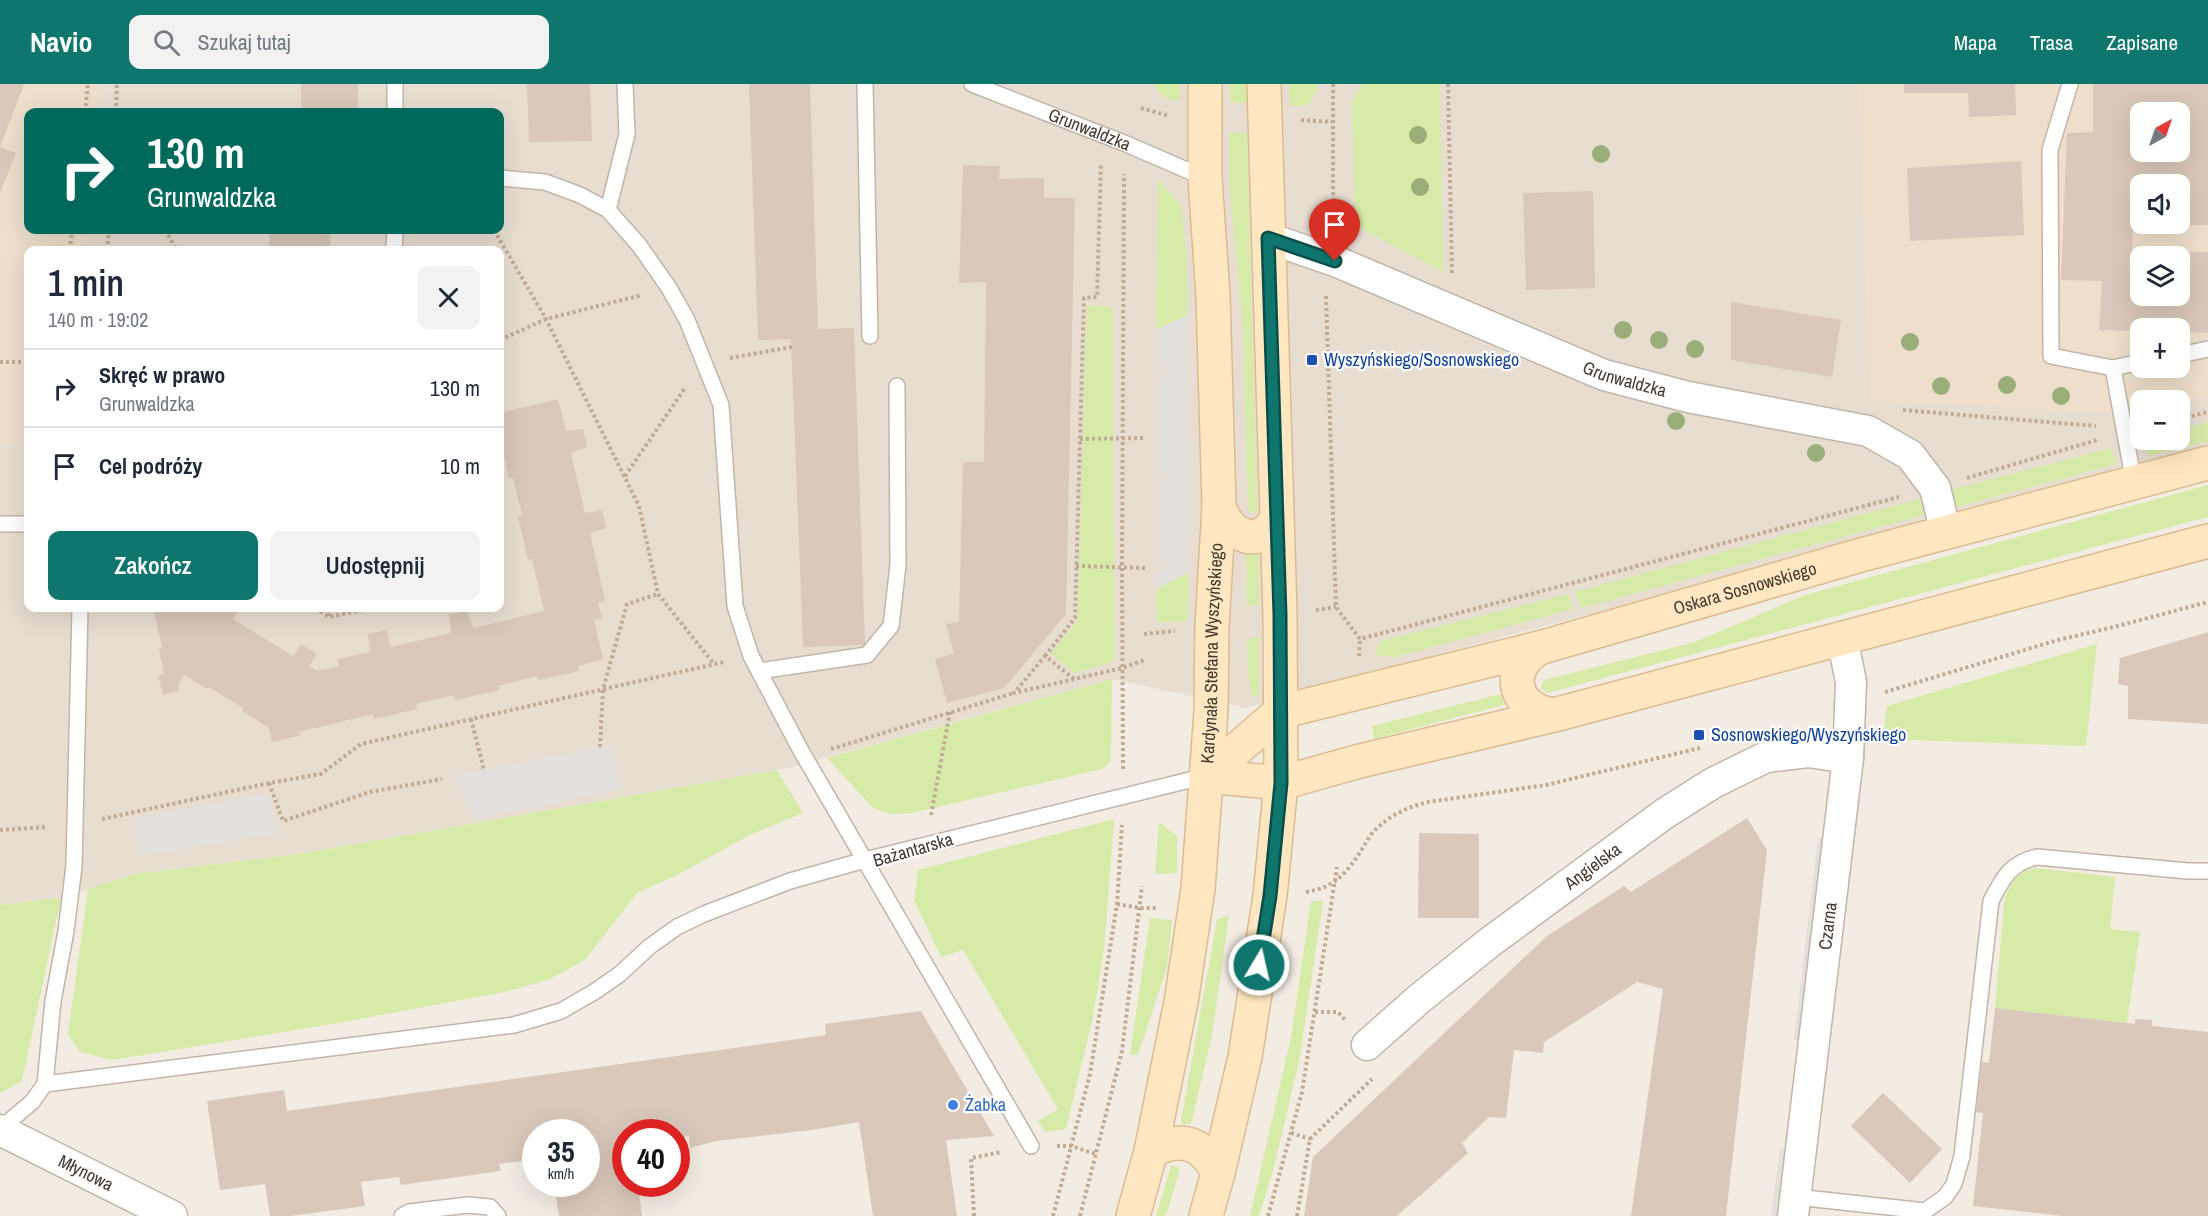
<!DOCTYPE html>
<html lang="pl">
<meta charset="utf-8">
<style>
body{margin:0;font-family:"Archivo Narrow",sans-serif;background:#f2f2f3;color:#1f2937;height:100vh;display:flex;flex-direction:column;font-size:22px;white-space:nowrap}
*{box-sizing:border-box;margin:0}
p{font-size:20px;color:#747a83}
.icon{flex:none;width:33px;height:33px;fill:none;stroke:currentColor;stroke-width:2;stroke-linecap:round;stroke-linejoin:round}
.map{position:relative;flex:1;overflow:hidden}
.side{position:absolute;left:24px;top:162px;width:480px;height:366px;display:flex;flex-direction:column;background:#fff;border-radius:12px;box-shadow:0 6px 24px #0002}
.side>*{flex:none}
.banner{position:absolute;left:24px;top:24px;width:480px;height:126px;border-radius:12px;box-shadow:0 6px 24px #0002;background:#00695c;color:#fff;overflow:hidden}
.needle{width:39px;rotate:40deg}
.fabs{position:absolute;left:2130px;top:18px;display:grid;gap:12px}
.fabs a{display:grid;place-items:center;width:60px;height:60px;border-radius:12px;background:#fff;box-shadow:0 6px 24px #0002;font-size:30px}
.speed{position:absolute;left:522px;top:1035px;display:flex;gap:12px;font-size:30px;font-weight:700;text-align:center}
.speed>*{display:grid;place-content:center;width:78px;height:78px;border-radius:50%;background:#fff;box-shadow:0 6px 24px #0002;line-height:1}
.speed small{font-size:15px;font-weight:400}
.speed .limit{border:9px solid #d22;background:#fff;color:#111}
.pin{position:absolute;display:grid;place-items:center;width:51px;height:51px;color:#fff;margin:-62px -26px;border-radius:50% 50% 50% 0;rotate:-45deg;box-shadow:0 0 6px #0007}
.pin .icon{rotate:45deg}
.me{position:absolute;width:66px;margin:-33px;rotate:9deg;stroke-linejoin:round;filter:drop-shadow(0 0 4px #0008)}
.turn{display:flex;align-items:center;gap:21px;height:126px;padding:0 24px;font-size:27px}
.turn .icon{width:78px;height:78px;stroke-width:2.5}
.turn b{display:block;font-size:42px;line-height:51px}
.round{display:grid;place-items:center;flex:none;width:63px;height:63px;border-radius:12px;background:#f2f2f3}
.headline{display:flex;align-items:center;justify-content:space-between;height:102px;padding:0 24px}
h1{font-size:36px;font-weight:600;line-height:45px}
.cta{display:flex;gap:12px;margin-top:auto;padding:12px 24px}
.cta a{flex:1;height:69px;border-radius:12px;background:#0f766e;color:#fff;font-size:24px;font-weight:600;line-height:69px;text-align:center}
.cta a+a{background:#f2f2f3;color:#1f2937}
ul{padding:0;list-style:none}
li{display:flex;align-items:center;gap:18px;height:78px;padding:0 24px;border-top:2px solid #e0e1e3}
li div{flex:1}
li b{display:block;font-size:22px}
li em{font-style:normal}
header{display:flex;align-items:center;gap:36px;box-sizing:border-box;height:84px;padding:0 30px;background:#0f766e;color:#fff}
header strong{font-size:28px}
nav{display:flex;gap:33px;margin-inline-start:auto;font-size:21px}
.search{width:420px;height:54px;background:#f2f2f3;display:flex;align-items:center;gap:15px;box-sizing:border-box;padding:0 21px;border-radius:12px;color:#747a83;font-size:22px}
.map>svg:first-child{display:block}
</style>
<header>
<strong>Navio</strong>
<div class="search"><svg class="icon" aria-label="search" viewBox="0 0 24 24"><circle cx="10" cy="10" r="6"/><path d="M15 15l6 6"/></svg>Szukaj tutaj</div>
<nav><a>Mapa</a><a>Trasa</a><a>Zapisane</a></nav>
</header>
<div class="map">
<svg width="2208" height="1132" viewBox="0 0 2208 1132">
<rect width="100%" height="100%" fill="#f3ece3"/>
<!-- residential -->
<path fill="#e8ddd1" fill-rule="evenodd" d="M0 0H2208V368L1392 582 1246 624 1112 595 788 684 299 770 134 790 61 814 0 821ZM28 28H500V146H28ZM2140 28H2180V68H2140ZM2140 100H2180V140H2140ZM28 166H500V524H28ZM2140 172H2180V212H2140ZM2140 244H2180V284H2140ZM2140 316H2180V356H2140Z"/>
<!-- education -->
<path fill="#eedfcc" fill-rule="evenodd" d="M0 0H101L99 28H28V146H91L90 166H28V359L0 358Z
M1858 0H2208V312L2180 319V316H2140V330H2138L1870 316ZM2140 28H2180V68H2140ZM2140 100H2180V140H2140ZM2140 172H2180V212H2140ZM2140 244H2180V284H2140Z"/>
<!-- green -->
<path fill="#d7eba8" d="M1154 0H1180V17C1168 16 1158 12 1154 0Z
M1230 0H1247L1248 19 1230 18Z
M1289 0H1317L1318 4 1310 19 1301 22H1290Z
M1364 0H1440L1443 188 1356 142 1352 18 1360 3Z
M1229 49H1247L1257 428 1248 427 1243 240 1229 98Z
M1158 95 1181 121 1187 174V231L1156 246Z
M1087 221 1113 223 1114 577 1075 589 1051 570 1078 535Z
M2208 338V357L2148 372 2142 356H2180V345Z
M2112 364 2116 380 1953 424 1946 407Z
M2208 401V433L1547 609 1541 604 1544 596 1695 558 1805 511Z
M1920 415 1924 431 1581 524 1575 508Z
M1251 464 1258 468 1259 521 1247 522 1246 470Z
M1188 488 1187 537 1157 539 1156 505Z
M1568 510 1573 525 1395 573 1375 571 1380 557Z
M1259 553V611L1253 613 1248 594 1247 555Z
M2097 560 2086 662 1883 655 1887 622Z
M1112 595 1111 677 1102 685 912 729 890 730 873 724 827 674Z
M1501 610 1504 621 1374 655 1372 642Z
M777 686 803 729 750 751 677 791 637 809 585 876 550 895 509 907 344 938 112 976 80 968 68 950 88 805 134 790 299 770Z
M1114 735 1104 866 1093 933 1066 1045 1045 1048 1038 1037 1058 1025 963 866 941 873 914 816 918 786Z
M1159 738 1177 752V789L1155 790Z
M2036 784 2115 793 2110 845 2140 848 2127 939 1995 924 2004 820C2009 800 2016 788 2036 784Z
M61 814 22 997 0 1009V821Z
M1311 817H1323L1300 973 1273 1087 1259 1132H1250L1291 953Z
M1229 832 1212 951 1191 1040H1182L1181 1037 1217 835Z
M1150 834 1172 836 1167 883 1138 971H1130Z
M1173 1081 1180 1085 1166 1132H1156L1171 1082Z"/>
<!-- parking -->
<path fill="#e3dfdc" d="M1187 231 1188 488 1156 505 1157 490 1170 480 1168 476 1157 482V398L1169 393 1168 387 1156 390 1157 293 1170 287 1169 281 1156 285V246Z
M611 661 622 705 474 736 454 692Z
M267 710 279 749 141 772 133 734Z
M1818 754 1827 755 1803 957 1794 956Z
M1780 1065 1790 1066 1782 1132H1771Z"/>
<!-- building -->
<path fill="#d9c8bb" fill-rule="evenodd" d="M0 0H24L0 63 16 69 0 109Z
M301 0H358V28H301Z
M527 0H590L592 57 529 58Z
M749 0H810L818 245 854 244 865 561 803 563 791 255 758 256Z
M1904 0H2015L2016 31 1969 33 1968 9H1904Z
M2093 0H2208V141H2180V100H2140V140H2133L2132 167 2208 168V249L2180 248V244H2140V247L2099 246 2102 197 2061 196 2067 49 2093 48ZM2140 28H2180V68H2140ZM2140 172H2180V212H2140Z
M2021 77 2024 151 1910 157 1907 84Z
M963 81 1000 82 999 95 1044 94V114H1075L1066 530 1004 604 947 619 935 575 954 569 946 540 959 538 963 378H984L986 198 959 199Z
M1593 107 1595 204 1526 206 1523 109Z
M269 146H331L330 166H269Z
M1731 218 1841 236 1832 293 1731 276Z
M558 315 566 347 583 345 587 363 571 369 585 429 602 426 606 444 590 449 605 517 598 519 602 534 594 536 603 575 578 582 579 587 538 596 537 592 498 602 499 606 456 616 454 611 416 620 417 625 374 635 373 630 299 648 300 652 272 658 269 644 242 627 243 624 209 603 207 605 184 591 178 602 179 607 163 611 158 592 164 590 159 564 162 563 153 524H240L233 535 293 572 301 560 317 570 309 582 317 587 339 582 337 575 370 568 368 550 386 546 391 563 451 549 449 531 467 527 473 544 544 527 532 475 528 476 518 432 522 431 513 394 509 395 500 352 503 350 500 329Z
M2208 548V640L2128 635V602L2118 600 2120 574Z
M1747 734 1767 766 1726 1132H1631L1663 905 1637 898 1544 958 1543 969 1514 966 1506 1034 1489 1033 1462 1059 1468 1069 1397 1132H1304L1313 1073 1547 852 1624 802 1631 808Z
M1419 749 1479 750V834H1418Z
M1995 924 2127 939 2135 940V935L2152 936V942L2208 948V1132H2063L1973 1122 1983 1029 1976 1028 1982 978 1989 979Z
M921 927 994 1052 946 1056 957 1132H873L859 1038 812 1046 716 1057 690 1064 689 1052 676 1054V1048H626V1100H638L642 1132H559L554 1100H586V1048H536V1075L499 1080 501 1087 401 1101 399 1093 361 1098 365 1122 290 1132H270L265 1100 220 1106 207 1017 284 1006 287 1027 826 951 825 940Z
M1883 1009 1942 1065 1910 1099 1851 1042Z"/>
<g fill="none" stroke-linecap="round" stroke-linejoin="round">
<defs>
<g id="lane">
<path d="M395 0V28"/>
<path d="M865 0 870 252"/>
<path id="s1" d="M972 0 1124 59 1205 94"/>
<path d="M2070 0 2050 66 2051 272 2113 284 2140 278"/>
<path d="M500 94 545 98 580 111 608 126 639 161 669 204 687 236 721 321 735 522 751 572 800 665 1031 1062"/>
<path d="M608 126 627 50 625 0"/>
<path d="M394 166 395 146"/>
<path d="M2180 271 2208 265"/>
<path d="M2113 284 2134 399"/>
<path d="M0 440H28"/>
<path d="M759 587 867 571 891 542 898 481 897 302"/>
<path d="M45 1000 514 941 561 927 594 908 620 890 649 863 677 843 704 830 790 797 865 776 1206 692"/>
<path d="M0 1045 32 1018 45 1000 53 917 66 847 74 782 80 524"/>
<path d="M1796 1113 1925 1127 1945 1113 1954 1100 1962 1072 1991 817C2003 794 2010 779 2037 773L2188 787H2208"/>
<path d="M402 1132 409 1128 468 1121 490 1123 498 1132"/>
</g>
<g id="street">
<path id="s2" d="M1268 154 1335 177 1604 291 1688 313 1868 347 1910 371 1935 404 1946 449"/>
<path id="s3" d="M1367 961 1419 915 1490 858 1664 730 1713 699 1766 673 1808 668 1848 674"/>
<path id="s4" d="M0 1046 172 1132"/>
<path id="s5" d="M1793 1132 1848 674 1851 598 1842 553"/>
</g>
<g id="secondary">
<path d="M1219 422C1228 453 1261 467 1277 433"/>
<path d="M1539 564C1504 585 1513 626 1554 631"/>
<path id="s6" d="M1206 692 1280 628 1539 564 1861 471 2208 379"/>
<path d="M1206 692 1281 699 1360 677 1554 631 2208 457"/>
<path d="M1151 1067C1181 1051 1204 1059 1218 1089"/>
<path id="s7" d="M1133 1132 1151 1067 1181 918 1198 805 1211 627 1212 542 1219 422 1213 212 1205 94V0"/>
<path d="M1206 1132 1218 1089 1245 973 1270 812 1281 699 1280 531 1264 0"/>
</g>
</defs>
<!-- lane casing -->
<use href="#lane" stroke="#c2b5a8" stroke-width="18"/>
<!-- street casing -->
<use href="#street" stroke="#c2b5a8" stroke-width="33"/>
<!-- secondary casing -->
<use href="#secondary" stroke="#dbbc91" stroke-width="36"/>
<!-- path -->
<path stroke="#c2ab95" stroke-width="4" stroke-dasharray="3 3" stroke-linecap="butt" d="M1333 0V108L1336 140
M1448 0 1452 190
M1141 24 1169 32
M85 28 88 0
M116 28 117 0
M1301 36 1332 38
M165 146 177 166
M494 146 546 235 639 422 658 510 714 580
M70 166 72 146
M107 166 109 146
M1326 212 1336 523 1360 555 1899 413
M500 256 546 235 642 211
M730 274 792 263
M0 278H28
M1903 326 2096 342
M2180 335 2208 328
M1080 355 1145 354
M625 392 685 304
M1967 394 2097 356
M1076 482 1145 484
M315 524 329 533 372 524
M1316 526 1336 523
M329 532 334 524
M1144 550 1175 547
M1045 572 1075 534 1084 214 1097 213 1101 79
M1359 572 1360 555
M1074 595 1045 572 1014 609 1122 584 1145 576
M1885 608 2058 556 2114 543 2208 518
M471 635 484 686
M600 663 603 605 627 520 658 510
M831 665 1014 609
M1123 685 1122 484 1124 90
M269 699 283 737 370 708 442 695
M931 731 950 628
M102 735 269 699 321 690 361 660 724 578
M0 746 47 743
M1306 808C1334 804 1347 789 1362 765 1366 759 1370 751 1375 746 1390 731 1408 723 1428 718L1546 701 1700 664
M1117 820 1141 824H1158
M1315 928H1338L1345 936
M1291 1049 1310 1055
M1057 1062H1071L1096 1070
M974 1132 971 1074 1002 1068
M1053 1132 1090 990 1117 820 1122 741
M1080 1132 1122 967 1142 802
M1268 1132 1302 1008 1337 783
M1297 1132 1310 1055 1372 995"/>
<!-- lane -->
<use href="#lane" stroke="#fff" stroke-width="15"/>
<!-- street -->
<use href="#street" stroke="#fff" stroke-width="30"/>
<!-- secondary -->
<use href="#secondary" stroke="#ffe7c1" stroke-width="33"/>
</g>
<!-- trees -->
<g fill="#9aae79">
<circle cx="1418" cy="51" r="9"/>
<circle cx="1601" cy="70" r="9"/>
<circle cx="1420" cy="103" r="9"/>
<circle cx="1623" cy="246" r="9"/>
<circle cx="1659" cy="256" r="9"/>
<circle cx="1910" cy="258" r="9"/>
<circle cx="1695" cy="265" r="9"/>
<circle cx="2007" cy="301" r="9"/>
<circle cx="1941" cy="302" r="9"/>
<circle cx="2061" cy="312" r="9"/>
<circle cx="1676" cy="337" r="9"/>
<circle cx="1816" cy="369" r="9"/>
</g>
<g fill="none" stroke-linecap="round" stroke-linejoin="round">
<defs>
<path id="route" d="M1259 881 1270 812 1281 699 1280 531 1268 154 1335 177"/>
</defs>
<!-- route casing -->
<use href="#route" stroke="#0a4d48" stroke-width="15"/>
<!-- route -->
<use href="#route" stroke="#0f766e" stroke-width="10"/>
</g>
<!-- markers -->
<g fill="#1a4fb4" stroke="#fff" stroke-width="2">
<rect x="1306" y="270" width="12" height="12" rx="3"/>
<rect x="1693" y="645" width="12" height="12" rx="3"/>
</g>
<circle fill="#3f7fe0" stroke="#fff" stroke-width="2" cx="953" cy="1021" r="6"/>
<g text-anchor="middle" stroke-width="4.5" stroke-linejoin="round" paint-order="stroke">
<!-- street labels -->
<g font-size="18" fill="#463b33" stroke="#fff">
<text dy="6" stroke="none"><textPath href="#s1" startOffset="126">Grunwaldzka</textPath></text>
<text dy="6" stroke="none"><textPath href="#s2" startOffset="384">Grunwaldzka</textPath></text>
<text dy="6" stroke="none"><textPath href="#s6" startOffset="579">Oskara Sosnowskiego</textPath></text>
<text dy="6" stroke="none"><textPath href="#s7" startOffset="570">Kardynała Stefana Wyszyńskiego</textPath></text>
<text transform="translate(913 766) rotate(-16)" y="6">Bażantarska</text>
<text dy="6" stroke="none"><textPath href="#s3" startOffset="288">Angielska</textPath></text>
<text dy="6" stroke="none"><textPath href="#s5" startOffset="292">Czarna</textPath></text>
<text dy="6" stroke="none"><textPath href="#s4" startOffset="96">Młynowa</textPath></text>
</g>
<!-- transit labels -->
<g font-size="18" fill="#164399" stroke="#fff" text-anchor="start">
<text x="1324" y="282">Wyszyńskiego/Sosnowskiego</text>
<text x="1711" y="657">Sosnowskiego/Wyszyńskiego</text>
</g>
<!-- shop labels -->
<g font-size="18" fill="#366cbe" stroke="#fff" text-anchor="start">
<text x="965" y="1027">Żabka</text>
</g>
</g>
</svg>
<div class="fabs">
<a><svg class="needle" viewBox="-14 -14 28 28"><path d="M0-13l5 13h-10z" fill="#e53935"/><path d="M0 13l5-13h-10z" fill="#747a83"/></svg></a>
<a><svg class="icon" aria-label="sound" viewBox="0 0 24 24"><path d="M4 9h4l5-4v14l-5-4H4zM17 9q2 3 0 6"/></svg></a>
<a><svg class="icon" aria-label="layers" viewBox="0 0 24 24"><path d="M12 4l9 5-9 5-9-5zM3 14l9 5 9-5"/></svg></a>
<a>+</a>
<a>−</a>
</div>
<div class="speed"><div>35<small>km/h</small></div><div class="limit">40</div></div>
<div class="pin" style="left:1335px;top:177px;background:#d93025"><svg class="icon" aria-label="arrive" viewBox="0 0 24 24"><path d="M6 21V4h12l-3 4 3 4H6"/></svg></div>
<svg class="me" style="left:1259px;top:881px" viewBox="-20 -20 40 40"><circle r="17" fill="#0f766e" stroke="#fff" stroke-width="3"/><path d="M0-11L8 9 0 5-8 9z" fill="#fff"/></svg>
<div class="banner">
<div class="turn"><svg class="icon" aria-label="right" viewBox="0 0 24 24"><path d="M7 20v-9h11M14 6l5 5-5 5"/></svg><div><b>130 m</b>Grunwaldzka</div></div>
</div>
<section class="side">
<div class="headline"><div><h1>1 min</h1><p>140 m · 19:02</p></div><a class="round"><svg class="icon" aria-label="close" viewBox="0 0 24 24"><path d="M6 6l12 12M18 6L6 18"/></svg></a></div>
<ul>
<li><svg class="icon" aria-label="right" viewBox="0 0 24 24"><path d="M7 20v-9h11M14 6l5 5-5 5"/></svg><div><b>Skręć w prawo</b><p>Grunwaldzka</p></div><em>130 m</em></li>
<li><svg class="icon" aria-label="arrive" viewBox="0 0 24 24"><path d="M6 21V4h12l-3 4 3 4H6"/></svg><div><b>Cel podróży</b></div><em>10 m</em></li>
</ul>
<div class="cta"><a>Zakończ</a><a>Udostępnij</a></div>
</section>
</div>
